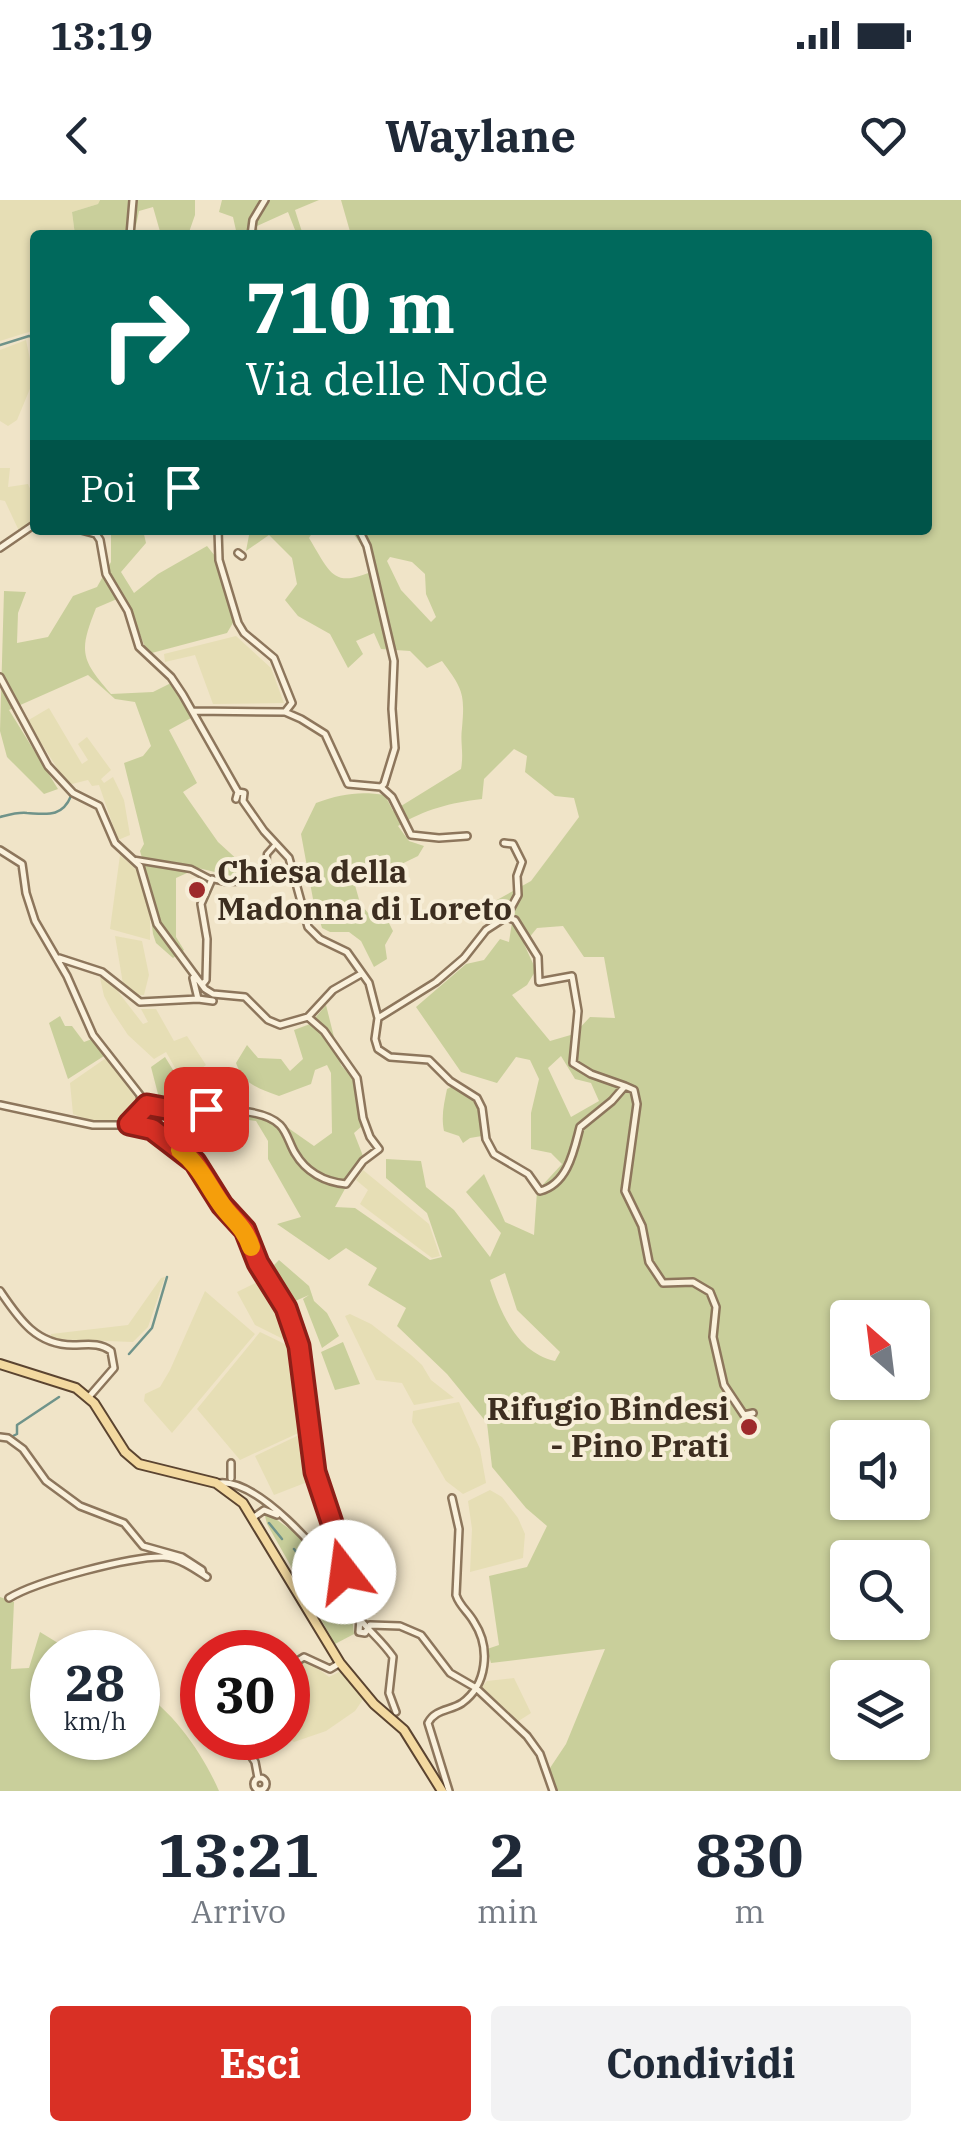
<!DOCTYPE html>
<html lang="it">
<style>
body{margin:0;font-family:"IBM Plex Serif",serif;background:#f2f2f3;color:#1f2937;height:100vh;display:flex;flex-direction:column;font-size:38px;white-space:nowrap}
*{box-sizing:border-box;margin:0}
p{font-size:32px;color:#747a83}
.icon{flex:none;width:55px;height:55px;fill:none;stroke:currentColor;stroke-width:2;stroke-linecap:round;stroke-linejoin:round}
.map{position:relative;height:1591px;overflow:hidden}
.drawer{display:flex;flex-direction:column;background:#fff;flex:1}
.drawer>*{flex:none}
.top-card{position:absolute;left:30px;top:30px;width:902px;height:305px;border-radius:10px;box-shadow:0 2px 8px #0004;background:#00695c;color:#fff;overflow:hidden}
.needle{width:65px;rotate:332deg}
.tools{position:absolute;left:830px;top:1100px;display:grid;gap:20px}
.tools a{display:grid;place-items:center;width:100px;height:100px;border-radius:10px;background:#fff;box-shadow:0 2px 8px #0004;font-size:50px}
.speed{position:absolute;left:30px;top:1430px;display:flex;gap:20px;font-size:50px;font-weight:700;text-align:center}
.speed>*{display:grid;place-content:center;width:130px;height:130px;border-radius:50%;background:#fff;box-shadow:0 2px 8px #0004;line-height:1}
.speed small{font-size:25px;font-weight:400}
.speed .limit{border:15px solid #d22;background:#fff;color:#111}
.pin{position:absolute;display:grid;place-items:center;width:85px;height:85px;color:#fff;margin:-42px;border-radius:20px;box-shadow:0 5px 15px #0006}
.me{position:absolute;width:110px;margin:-55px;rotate:345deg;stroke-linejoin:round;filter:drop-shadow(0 0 8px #0008)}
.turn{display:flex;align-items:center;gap:35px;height:210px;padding:0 50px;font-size:45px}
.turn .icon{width:130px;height:130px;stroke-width:2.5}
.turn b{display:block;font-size:70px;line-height:85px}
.then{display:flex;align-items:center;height:95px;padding:0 50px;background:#0003;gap:20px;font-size:38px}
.eta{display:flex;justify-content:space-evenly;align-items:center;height:170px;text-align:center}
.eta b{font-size:60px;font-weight:700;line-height:70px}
.action{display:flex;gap:20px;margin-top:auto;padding:20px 50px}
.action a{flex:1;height:115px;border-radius:10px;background:#d93025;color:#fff;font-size:40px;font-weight:700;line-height:115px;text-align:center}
.action a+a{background:#f2f2f3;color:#1f2937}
.status{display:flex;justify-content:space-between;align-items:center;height:70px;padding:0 50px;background:#fff;direction:ltr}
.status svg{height:28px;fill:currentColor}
header{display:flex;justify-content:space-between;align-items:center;height:130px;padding:0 50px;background:#fff;font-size:45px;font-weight:700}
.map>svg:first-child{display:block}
</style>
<div class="status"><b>13:19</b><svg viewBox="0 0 49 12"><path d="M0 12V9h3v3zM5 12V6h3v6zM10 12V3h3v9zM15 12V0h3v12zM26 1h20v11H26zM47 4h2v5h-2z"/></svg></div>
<header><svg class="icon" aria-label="back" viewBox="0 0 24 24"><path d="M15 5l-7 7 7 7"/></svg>Waylane<svg class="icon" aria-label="heart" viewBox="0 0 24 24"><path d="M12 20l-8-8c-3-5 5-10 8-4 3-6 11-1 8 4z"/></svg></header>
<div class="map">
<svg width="961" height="1591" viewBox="0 0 961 1591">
<rect width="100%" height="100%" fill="#f0e4c8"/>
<!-- farmland -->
<path fill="#e6deb5" d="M0 0H100L98 4 72 12 75 35H35V130L0 141Z
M26 140 34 179 17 220 8 226 0 221V150Z
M0 268H10L8 287 28 284 35 300V322L19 331 5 301 0 300Z
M236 436 271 468 284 503 213 504 195 455 165 462 164 454Z
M49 508 82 564 88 560 78 544 87 537 111 570 101 579 104 583 113 577 124 600 130 635 118 640 99 585 92 586 88 580 68 585 27 521Z
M120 655 141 674 150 718V740L110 729Z
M115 736 142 741 149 775 144 795H137L123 784Z
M100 778 109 780 143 824 148 822 141 809H156L174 841 187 836 206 865 183 882 166 852 154 859 128 835 112 811 104 796Z
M106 858 137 900 138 910 125 924 88 920 73 914 70 883Z
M363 970 429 1024 440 1056 432 1058 360 1004 368 990 356 980Z
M165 1077 148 1127 133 1142 51 1139V1134L128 1125 161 1078Z
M264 1079 287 1116 294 1135 285 1140 255 1125 237 1092Z
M205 1091 255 1134 172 1233 144 1201 145 1194 160 1187 170 1170Z
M350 1114 371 1124 411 1155 422 1165 431 1180 454 1198 414 1205 402 1183 376 1180 345 1116Z
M260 1132 293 1148 305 1230 240 1260 197 1209Z
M459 1202 480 1249 486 1283 463 1294 446 1281 412 1222 413 1211Z
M299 1235 308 1255 306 1261 310 1281 274 1295 255 1256Z
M490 1290 502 1297 518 1318 525 1334 523 1358 470 1372 472 1329 468 1301Z
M302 1461 309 1462 329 1477 341 1471 364 1498 355 1511 326 1531 294 1542 289 1538 259 1555 249 1538H288V1472Z
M514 1478 531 1513 517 1522 482 1487 487 1481Z"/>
<!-- green -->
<path fill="#c9cf9b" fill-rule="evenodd" d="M100 0H195V15L188 35H161L153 7 139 11 134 35H75L72 12 98 4Z
M222 0H319L295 10 303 35H297L288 12 257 26 258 35H237L233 17 219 12Z
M341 0H961V1591H558L546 1574 566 1544 605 1449 491 1463 487 1449 499 1445 489 1376 527 1367 547 1326 526 1308 492 1267 487 1223 447 1174 397 1126 406 1108 368 1085 377 1068 346 1048 329 1060 277 1024 301 1017 268 959V941L256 921 220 916 187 917 159 898 151 867 165 857 183 886 210 900 244 908 284 925 314 946 332 933 331 873 327 865 315 870 311 884 279 896C259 889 243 884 236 863L247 845 258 858 281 859 290 871 303 859 294 830 310 824 326 805 341 865 353 879 362 926 354 933 363 956 335 1007 355 1008 430 1060 442 1057 427 1013 386 978V959L421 961 426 987 454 1010 490 1057 501 1033 466 992 484 974 505 1022 534 1035 537 991 562 964 551 953 531 949V913L539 879 530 860 516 857 497 883 461 872 416 807 466 764 484 760 500 739 509 742 512 722 486 719V706L531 681 579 617 574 598 555 596 525 572 527 556 514 549 484 579 482 599C450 603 425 609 398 626L409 641 424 646 418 656 381 674 364 667 353 678 360 703 368 713 383 711 393 731 385 745 387 759 374 767 361 741 349 732H330L322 728 313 699 301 634 316 603C341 594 359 591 385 595L393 611 461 569C464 552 460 543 462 528 465 494 463 489 442 461L427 468 410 451 381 449 374 433 356 441 363 454 348 468 330 434 298 416 285 400 297 384 292 358 269 335 246 351 250 330H314L309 338C331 374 333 390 377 369L351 330H928V35H351ZM390 357 412 362 425 374 426 394 436 417 431 422 401 390 387 361ZM563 726 584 757H604L615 818 590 817 574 834 550 841 512 795 527 785 536 770 524 744 537 728ZM561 856 575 879 591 883 599 901 571 917 548 868ZM505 1073 517 1110 560 1152 555 1161C517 1152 501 1114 490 1080ZM848 1118H912V1182H848ZM848 1238H912V1302H848ZM848 1358H912V1422H848ZM848 1478H912V1542H848Z
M111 330H143L146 343 121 372 134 393 158 374 207 346 215 356 234 421 227 433 148 454 124 396 96 408C79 451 80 459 111 494L153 492 171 483 191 518 169 530 197 583 183 592 218 642 241 663 236 669V677L198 668 176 678V737L184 750 173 758 156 743 153 734 145 668 140 651 144 644 124 563 143 556 151 546 135 502 115 499 88 475 9 510 58 589 44 594 7 557 0 531 4 391 26 392 18 413 17 443 48 437 73 396 97 387 111 362Z
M60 816 65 826H72L84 842 92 839 104 856 68 879 49 823Z
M453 886C479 897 481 906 482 936L470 938 463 943 459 936 444 931C441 916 444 904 447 889Z
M279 1060 309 1086 314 1101 327 1113 339 1136 322 1148 303 1099 309 1095 286 1105 266 1073Z
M343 1142 360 1184 335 1190 321 1152Z
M269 1314 295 1333 342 1386 331 1394 342 1421 352 1417 354 1434 335 1444 267 1324 265 1316Z
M0 1397 14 1402 11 1469 29 1468 40 1432 58 1443V1452H52V1538H138V1490C173 1510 203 1554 219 1591H0Z"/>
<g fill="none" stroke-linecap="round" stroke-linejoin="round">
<!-- stream -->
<path stroke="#6f938a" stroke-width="2.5" d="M0 145 29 136 35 137
M0 617C8 615 18 612 27 613 46 614 62 618 71 596
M129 1154 152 1128 167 1077
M11 1237 17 1234V1225L59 1197
M269 1323 282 1339
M294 1349 298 1354
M300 1355 312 1368
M314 1369 330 1390"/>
<defs>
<path id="pedestrian" d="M136 660 191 669 210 679
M212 679 226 682 261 681 266 671 267 654 275 645"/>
<path id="minor" d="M130 35 133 0
M251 35 253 20 265 0
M81 330 96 334 100 340 106 374 128 411 139 447 171 477 183 495 238 592
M218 330 219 360 238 423 244 433 274 458 292 503 285 512
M0 348 35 324
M238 353 242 356
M0 477 48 566 73 593 99 606 115 643 140 666 157 724 205 789 213 794 245 797 268 820 280 825 308 817 333 790 361 774
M193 511 285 512 301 519 325 534 348 584 381 587 384 584 395 548 392 509 394 461 367 346 359 330
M381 587 392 597 411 635 439 638 467 636
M236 599 238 592 244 593 243 601 264 631 289 658 308 727 320 739 347 752 369 783 378 818 375 839 378 849 390 857 429 860 450 881 477 898 482 908 486 939 494 954 528 974 540 991C568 984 574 950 580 927L612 901 625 886 634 890 637 904 625 991 642 1026 649 1062 663 1083 693 1082 710 1092 716 1107 713 1137 724 1185 744 1215 753 1213
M0 650 22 664 26 693 35 721 67 776 93 835 140 895 142 908 131 923
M506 717 515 720 538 757 539 782 572 776 578 811 573 863 591 874 625 886
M59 758 102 772 140 802 198 799 193 778
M202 785 206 780 207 739 201 704 212 679
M198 799 213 801
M378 818 436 782 464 758 486 730 506 717 518 695 517 676 522 662 513 644 504 643
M0 905 93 925H144L187 955 200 968 222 1005 245 1030 258 1063 286 1108 295 1131 315 1272 344 1360 342 1367 335 1373
M143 905C157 903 168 910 181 910 207 911 260 905 280 925 287 932 290 945 295 953 306 972 325 982 346 984L363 961 379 949 370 937 363 918 357 878 324 831 308 817
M0 1091C19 1119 36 1145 73 1145 87 1145 99 1142 111 1151L114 1168 88 1198
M0 1237 8 1238 23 1249 46 1281 80 1306 124 1323 143 1346 182 1357 202 1370 203 1374
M231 1263V1278
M219 1283C259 1279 320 1352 342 1382 350 1392 351 1407 358 1417 369 1431 383 1442 393 1457L389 1493 396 1512
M254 1317 264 1310 277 1315
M9 1398C37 1381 131 1356 164 1357 180 1358 195 1369 207 1377
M360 1418 359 1432 365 1433 369 1427
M370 1425 400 1426 421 1435 450 1473 476 1488 527 1536 540 1554 553 1591
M288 1467 304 1457 330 1469 340 1463
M239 1538 255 1562 258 1578
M254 1584a6 6 0 1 1 12 0a6 6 0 1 1-12 0Z
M449 1591 428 1523C435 1509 450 1511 462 1503 487 1485 491 1448 474 1422 468 1411 460 1407 456 1395L459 1329 452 1298"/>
<path id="primary" d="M0 1164 76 1188 94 1203 125 1252 139 1264 216 1283 243 1303 340 1463 374 1504 404 1530 442 1591"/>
</defs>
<!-- pedestrian casing -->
<use href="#pedestrian" stroke="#8d765c" stroke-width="9"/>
<!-- minor casing -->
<use href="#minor" stroke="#8d765c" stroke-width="10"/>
<!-- primary casing -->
<use href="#primary" stroke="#5b4430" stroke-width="12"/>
<!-- pedestrian -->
<use href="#pedestrian" stroke="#faf1dc" stroke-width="4"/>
<!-- minor -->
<use href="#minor" stroke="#faf1dc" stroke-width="5"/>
<!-- primary -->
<use href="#primary" stroke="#f3d9a0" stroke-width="8"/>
</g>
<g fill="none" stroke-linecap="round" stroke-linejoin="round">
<defs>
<path id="route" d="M206 909 174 910 147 905 129 924 152 929 195 962 222 1005 245 1030 258 1063 286 1108 299 1146 315 1272 341 1350 344 1372"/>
</defs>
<!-- route casing -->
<use href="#route" stroke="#8d1f18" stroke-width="25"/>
<!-- route -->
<use href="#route" stroke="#d93025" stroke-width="18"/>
<!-- slow -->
<path stroke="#f59e0b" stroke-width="18" d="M180 950C201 966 208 987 224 1008 235 1022 245 1029 251 1047"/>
</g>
<!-- markers -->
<g fill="#9e2a2b" stroke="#f7eed8" stroke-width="4">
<circle cx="197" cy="690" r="10"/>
<circle cx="749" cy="1227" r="10"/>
</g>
<g text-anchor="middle" stroke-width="8" stroke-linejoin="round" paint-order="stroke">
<!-- poi labels -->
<g font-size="32" font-weight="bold" fill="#3d2e20" stroke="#f7eed8" text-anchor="start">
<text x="217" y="683">Chiesa della<tspan x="217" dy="37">Madonna di Loreto</tspan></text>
<text x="729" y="1220" text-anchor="end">Rifugio Bindesi<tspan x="729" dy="37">- Pino Prati</tspan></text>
</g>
</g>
</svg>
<div class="tools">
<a><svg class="needle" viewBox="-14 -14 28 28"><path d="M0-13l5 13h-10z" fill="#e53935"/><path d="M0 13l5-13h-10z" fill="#747a83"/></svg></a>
<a><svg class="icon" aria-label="sound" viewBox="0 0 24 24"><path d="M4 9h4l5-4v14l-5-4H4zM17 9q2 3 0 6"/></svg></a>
<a><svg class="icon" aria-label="search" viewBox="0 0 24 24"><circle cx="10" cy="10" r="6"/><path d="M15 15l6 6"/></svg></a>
<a><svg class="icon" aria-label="layers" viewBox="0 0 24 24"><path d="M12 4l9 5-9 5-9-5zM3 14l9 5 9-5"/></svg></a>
</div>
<div class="speed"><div>28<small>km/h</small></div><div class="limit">30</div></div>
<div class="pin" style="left:206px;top:909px;background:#d93025"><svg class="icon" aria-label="arrive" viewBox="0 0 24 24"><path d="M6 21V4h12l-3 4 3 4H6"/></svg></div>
<svg class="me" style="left:344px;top:1372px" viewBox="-20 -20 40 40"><circle r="19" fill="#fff"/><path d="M0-13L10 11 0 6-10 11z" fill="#d93025"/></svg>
<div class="top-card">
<div class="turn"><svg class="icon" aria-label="right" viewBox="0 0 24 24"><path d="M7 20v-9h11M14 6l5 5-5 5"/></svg><div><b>710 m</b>Via delle Node</div></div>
<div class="then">Poi<svg class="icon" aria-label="arrive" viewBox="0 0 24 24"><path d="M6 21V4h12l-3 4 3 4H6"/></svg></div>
</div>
</div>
<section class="drawer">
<div class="eta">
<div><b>13:21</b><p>Arrivo</p></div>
<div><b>2</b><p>min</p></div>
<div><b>830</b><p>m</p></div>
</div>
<div class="action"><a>Esci</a><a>Condividi</a></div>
</section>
